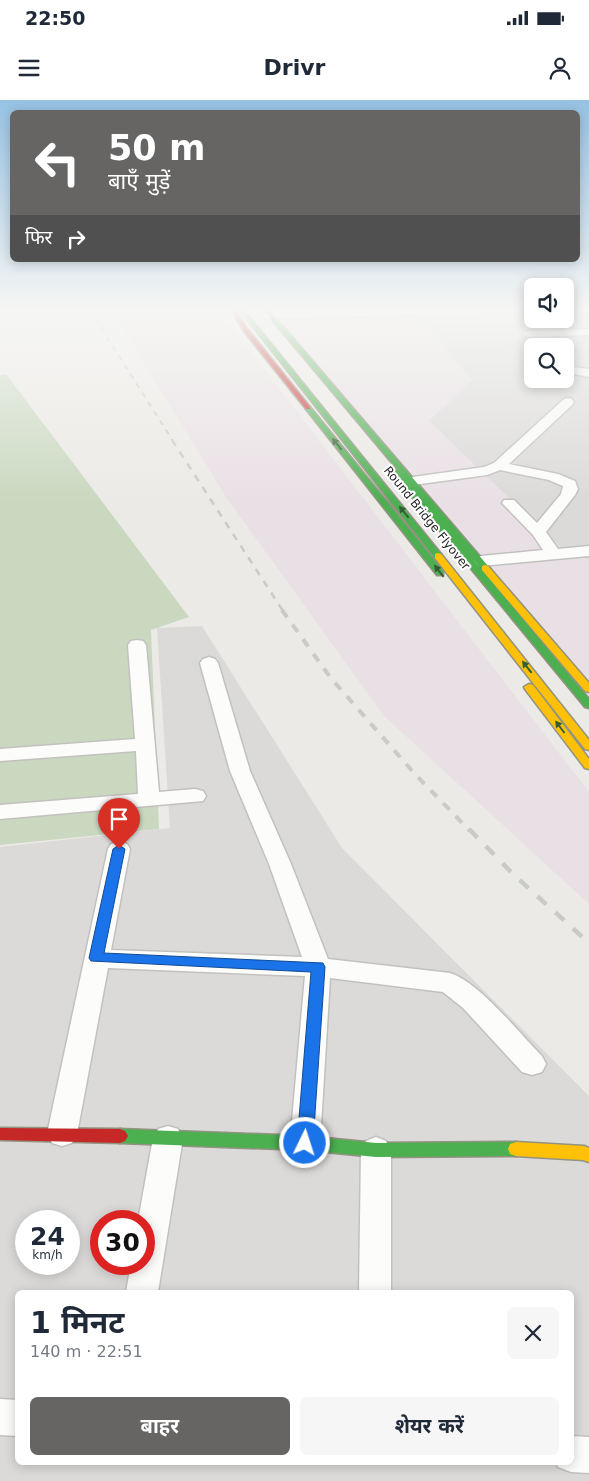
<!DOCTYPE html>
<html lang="hi">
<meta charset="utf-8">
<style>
body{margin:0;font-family:"DejaVu Sans","Noto Sans Devanagari",sans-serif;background:#f6f6f7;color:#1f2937;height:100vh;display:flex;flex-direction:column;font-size:19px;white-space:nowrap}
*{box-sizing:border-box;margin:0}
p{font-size:16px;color:#747a83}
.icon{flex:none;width:28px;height:28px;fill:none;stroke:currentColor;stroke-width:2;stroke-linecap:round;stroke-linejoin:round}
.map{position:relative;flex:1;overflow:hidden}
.side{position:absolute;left:15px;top:1190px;width:559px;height:175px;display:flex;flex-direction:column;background:#fff;border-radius:8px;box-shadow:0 2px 12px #0003}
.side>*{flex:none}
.top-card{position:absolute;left:10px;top:10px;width:570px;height:152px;border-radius:8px;box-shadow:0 2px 12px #0003;background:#666564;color:#fff;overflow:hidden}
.controls{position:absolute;left:524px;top:178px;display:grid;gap:10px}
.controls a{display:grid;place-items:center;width:50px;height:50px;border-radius:8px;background:#fff;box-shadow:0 2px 12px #0003;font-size:25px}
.speed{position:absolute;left:15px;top:1110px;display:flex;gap:10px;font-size:25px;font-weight:700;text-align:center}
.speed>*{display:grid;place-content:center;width:65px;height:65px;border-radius:50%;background:#fff;box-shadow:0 2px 12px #0003;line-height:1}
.speed small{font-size:12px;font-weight:400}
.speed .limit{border:8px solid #d22;background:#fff;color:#111}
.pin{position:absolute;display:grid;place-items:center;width:42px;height:42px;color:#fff;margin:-51px -21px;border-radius:50% 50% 50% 0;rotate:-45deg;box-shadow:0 0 5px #0007}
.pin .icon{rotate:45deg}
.me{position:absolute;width:55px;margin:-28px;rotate:4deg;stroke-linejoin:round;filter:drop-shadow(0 0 4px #0008)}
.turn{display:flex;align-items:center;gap:18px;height:105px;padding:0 15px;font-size:22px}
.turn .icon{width:65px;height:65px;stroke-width:2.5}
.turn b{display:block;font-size:35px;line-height:42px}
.then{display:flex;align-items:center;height:48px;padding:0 15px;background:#0003;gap:10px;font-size:19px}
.round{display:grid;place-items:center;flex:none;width:52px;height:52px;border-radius:8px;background:#f6f6f7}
.overview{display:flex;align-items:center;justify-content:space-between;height:85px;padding:0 15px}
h1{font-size:30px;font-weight:700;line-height:38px}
.button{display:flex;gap:10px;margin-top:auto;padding:10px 15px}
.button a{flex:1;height:58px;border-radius:8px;background:#666564;color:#fff;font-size:20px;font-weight:700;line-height:58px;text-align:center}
.button a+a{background:#f6f6f7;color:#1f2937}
.status{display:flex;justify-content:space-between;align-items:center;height:35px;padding:0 25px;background:#fff;direction:ltr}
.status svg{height:14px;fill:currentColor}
header{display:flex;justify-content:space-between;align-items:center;height:65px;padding:0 15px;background:#fff;font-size:22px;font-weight:700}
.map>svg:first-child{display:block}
</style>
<div class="status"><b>22:50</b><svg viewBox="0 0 49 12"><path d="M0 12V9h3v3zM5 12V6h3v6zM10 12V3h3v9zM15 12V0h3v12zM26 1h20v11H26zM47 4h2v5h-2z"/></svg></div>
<header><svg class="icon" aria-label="menu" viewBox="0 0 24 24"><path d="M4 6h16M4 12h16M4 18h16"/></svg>Drivr<svg class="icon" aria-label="person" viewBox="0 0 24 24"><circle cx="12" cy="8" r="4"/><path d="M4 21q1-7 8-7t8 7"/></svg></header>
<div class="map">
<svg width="589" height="1381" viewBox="0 0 589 1381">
<rect width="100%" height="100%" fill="#eceae7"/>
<!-- residential -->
<path fill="#dbdad8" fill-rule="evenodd" d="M411 209H532V219H565V209H589V459L570 457 429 321ZM532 246H565V279H532Z
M202 526 342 748 589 996V1381H0V747L170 728 157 528ZM26 1121H69V1164H26ZM101 1121H144V1164H101ZM18 1192H571V1362H18Z"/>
<!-- industrial -->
<path fill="#e9e0e5" d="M111 209H218L589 692V804L384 616 226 397Z
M268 209H411L473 280 429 321 570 457 589 459V584Z"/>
<!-- forest -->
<path fill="#c9d8bf" d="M6 274 189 517 151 530 159 729 0 745V275Z"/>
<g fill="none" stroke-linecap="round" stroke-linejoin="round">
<defs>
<path id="street" d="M414 209H509L504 212 265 219 260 216 265 213Z
M589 229V235L527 237 522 234 527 231Z
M565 266 589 269V277L565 272Z
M568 298 572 299 574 302 572 305 509 364 558 374 575 381 578 389 575 395 546 432 558 449 589 446V456L481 466 475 464 473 461 475 458 481 456 543 450 533 435 502 403 504 400H514L537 423 561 394 563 386 549 380 500 370 487 375 413 385 408 384 406 381 408 378 413 377 484 367 494 363 564 299Z
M137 540 143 541 146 545 159 692 195 689 203 691 206 696 203 701 0 719V705L138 694 136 651 0 661V649L135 639 128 545 131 541Z
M209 557 215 559 218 563 250 671 291 764 328 859 450 873C479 882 520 934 542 956L546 964 542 972 532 975 522 972 463 908 443 892 330 878 320 1043 315 1052 305 1055 295 1052 290 1043 305 876 108 868 77 1034 72 1043 62 1046 52 1043 47 1034 108 749 111 744 119 742 127 744 130 749 111 850 302 857 269 764 230 671 200 563 203 559Z
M168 1026 178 1029 183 1038 158 1192H126L131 1164H144V1121H138L153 1038 158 1029Z
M376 1037 386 1041 391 1050V1192H359L361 1050 366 1041Z
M0 1299 18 1300V1336L0 1335Z
M571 1336 589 1337V1373L571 1372 558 1367 556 1362H571Z"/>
<path id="fast" d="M239 209H243L441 454V458H435Z
M263 209H268L488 466V470H482L442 422 589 599V608L585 607 393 374V370H398Z
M306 307H310L443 471V475H437L306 309Z
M120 1029 305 1036 376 1043 516 1042 522 1044 524 1049 522 1054 516 1056 376 1057 305 1050 120 1043 115 1041 112 1036 115 1031Z"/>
<path id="slow" d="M438 453 441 454 589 640V650L585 649 435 458V454Z
M485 465 488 466 589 583V592L585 591 482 470V466Z
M529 584 533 585 589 659V669L585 668 525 589 524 587Z
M516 1042 584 1046 589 1048V1062L583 1060 516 1056 510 1054 508 1049 510 1044Z"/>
<path id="jam" d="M231 209H235L246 227 310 307V309H306L242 229Z
M0 1028 120 1029 125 1031 128 1036 125 1041 120 1043 0 1040Z"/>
</defs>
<!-- street casing -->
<use href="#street" stroke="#c2c1bf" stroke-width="3"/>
<!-- fast casing -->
<use href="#fast" stroke="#939381" stroke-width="3"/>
<!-- slow casing -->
<use href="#slow" stroke="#939381" stroke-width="3"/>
<!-- jam casing -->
<use href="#jam" stroke="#939381" stroke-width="3"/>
<!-- street -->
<use href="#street" fill="#fcfcfb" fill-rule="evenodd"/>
<!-- fast -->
<use href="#fast" fill="#4caf50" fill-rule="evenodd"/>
<!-- slow -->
<use href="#slow" fill="#ffc107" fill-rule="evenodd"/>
<!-- jam -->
<use href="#jam" fill="#c62828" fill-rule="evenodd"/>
<!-- rail-far3 -->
<path stroke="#cacac9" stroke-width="2" stroke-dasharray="5.5 5.5" stroke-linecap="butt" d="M89 209 173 341"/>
<!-- rail-far2 -->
<path stroke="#cacac9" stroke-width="2.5" stroke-dasharray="7 7" stroke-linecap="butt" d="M172 340 283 511"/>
<!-- rail-far1 -->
<path stroke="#cacac9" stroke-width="4" stroke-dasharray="9 9" stroke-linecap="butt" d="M282 510 330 577 414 673 470 731"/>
<!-- rail -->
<path stroke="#cacac9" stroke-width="4.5" stroke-dasharray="12 12" stroke-linecap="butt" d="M469 729 514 775 589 843"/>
</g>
<!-- one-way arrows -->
<defs><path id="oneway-solid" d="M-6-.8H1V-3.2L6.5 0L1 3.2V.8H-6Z" transform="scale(1.25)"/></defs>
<g fill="#335f34">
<use href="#oneway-solid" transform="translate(337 344) rotate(-129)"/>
<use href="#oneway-solid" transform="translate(404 412) rotate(-129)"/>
<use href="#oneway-solid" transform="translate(439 471) rotate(-128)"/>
<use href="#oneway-solid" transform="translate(527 567) rotate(-128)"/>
<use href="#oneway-solid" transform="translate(560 627) rotate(-127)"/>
</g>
<!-- sky -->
<linearGradient id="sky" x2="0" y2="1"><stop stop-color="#97c2e3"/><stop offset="0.52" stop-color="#f6f6f4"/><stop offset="1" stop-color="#f6f6f4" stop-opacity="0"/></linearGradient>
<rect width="589" height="402" fill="url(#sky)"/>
<!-- route -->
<path fill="#1a73e8" stroke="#114b97" d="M119 745 125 749 104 853 323 863 325 867 313 1043 311 1048 305 1050 299 1048 297 1043 311 872 91 861 89 858 113 749Z"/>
<g text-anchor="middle" stroke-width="4" stroke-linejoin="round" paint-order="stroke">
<!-- far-street labels -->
<g font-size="12" fill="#1e1e1e" stroke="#fff">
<text transform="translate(427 418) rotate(51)" y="4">Round Bridge Flyover</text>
</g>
</g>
</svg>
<div class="controls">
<a><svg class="icon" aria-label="sound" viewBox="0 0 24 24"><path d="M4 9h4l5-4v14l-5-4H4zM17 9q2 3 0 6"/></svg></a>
<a><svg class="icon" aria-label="search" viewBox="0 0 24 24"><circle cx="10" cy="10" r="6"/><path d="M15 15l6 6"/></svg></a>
</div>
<div class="speed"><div>24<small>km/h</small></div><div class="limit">30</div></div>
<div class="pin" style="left:119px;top:749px;background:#d93025"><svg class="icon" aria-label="arrive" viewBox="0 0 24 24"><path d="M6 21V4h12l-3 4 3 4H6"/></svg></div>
<svg class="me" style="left:305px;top:1043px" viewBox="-20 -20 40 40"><circle r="17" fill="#1a73e8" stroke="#fff" stroke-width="3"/><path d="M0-11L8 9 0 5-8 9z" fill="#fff"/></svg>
<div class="top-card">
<div class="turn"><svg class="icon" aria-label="left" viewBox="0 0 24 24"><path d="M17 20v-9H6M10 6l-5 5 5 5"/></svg><div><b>50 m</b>बाएँ मुड़ें</div></div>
<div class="then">फिर<svg class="icon" aria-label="right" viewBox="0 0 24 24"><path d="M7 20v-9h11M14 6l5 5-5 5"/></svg></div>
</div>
<section class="side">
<div class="overview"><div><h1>1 मिनट</h1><p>140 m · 22:51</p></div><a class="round"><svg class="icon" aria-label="close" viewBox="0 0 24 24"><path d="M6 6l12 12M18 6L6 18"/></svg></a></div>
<div class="button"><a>बाहर</a><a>शेयर करें</a></div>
</section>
</div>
